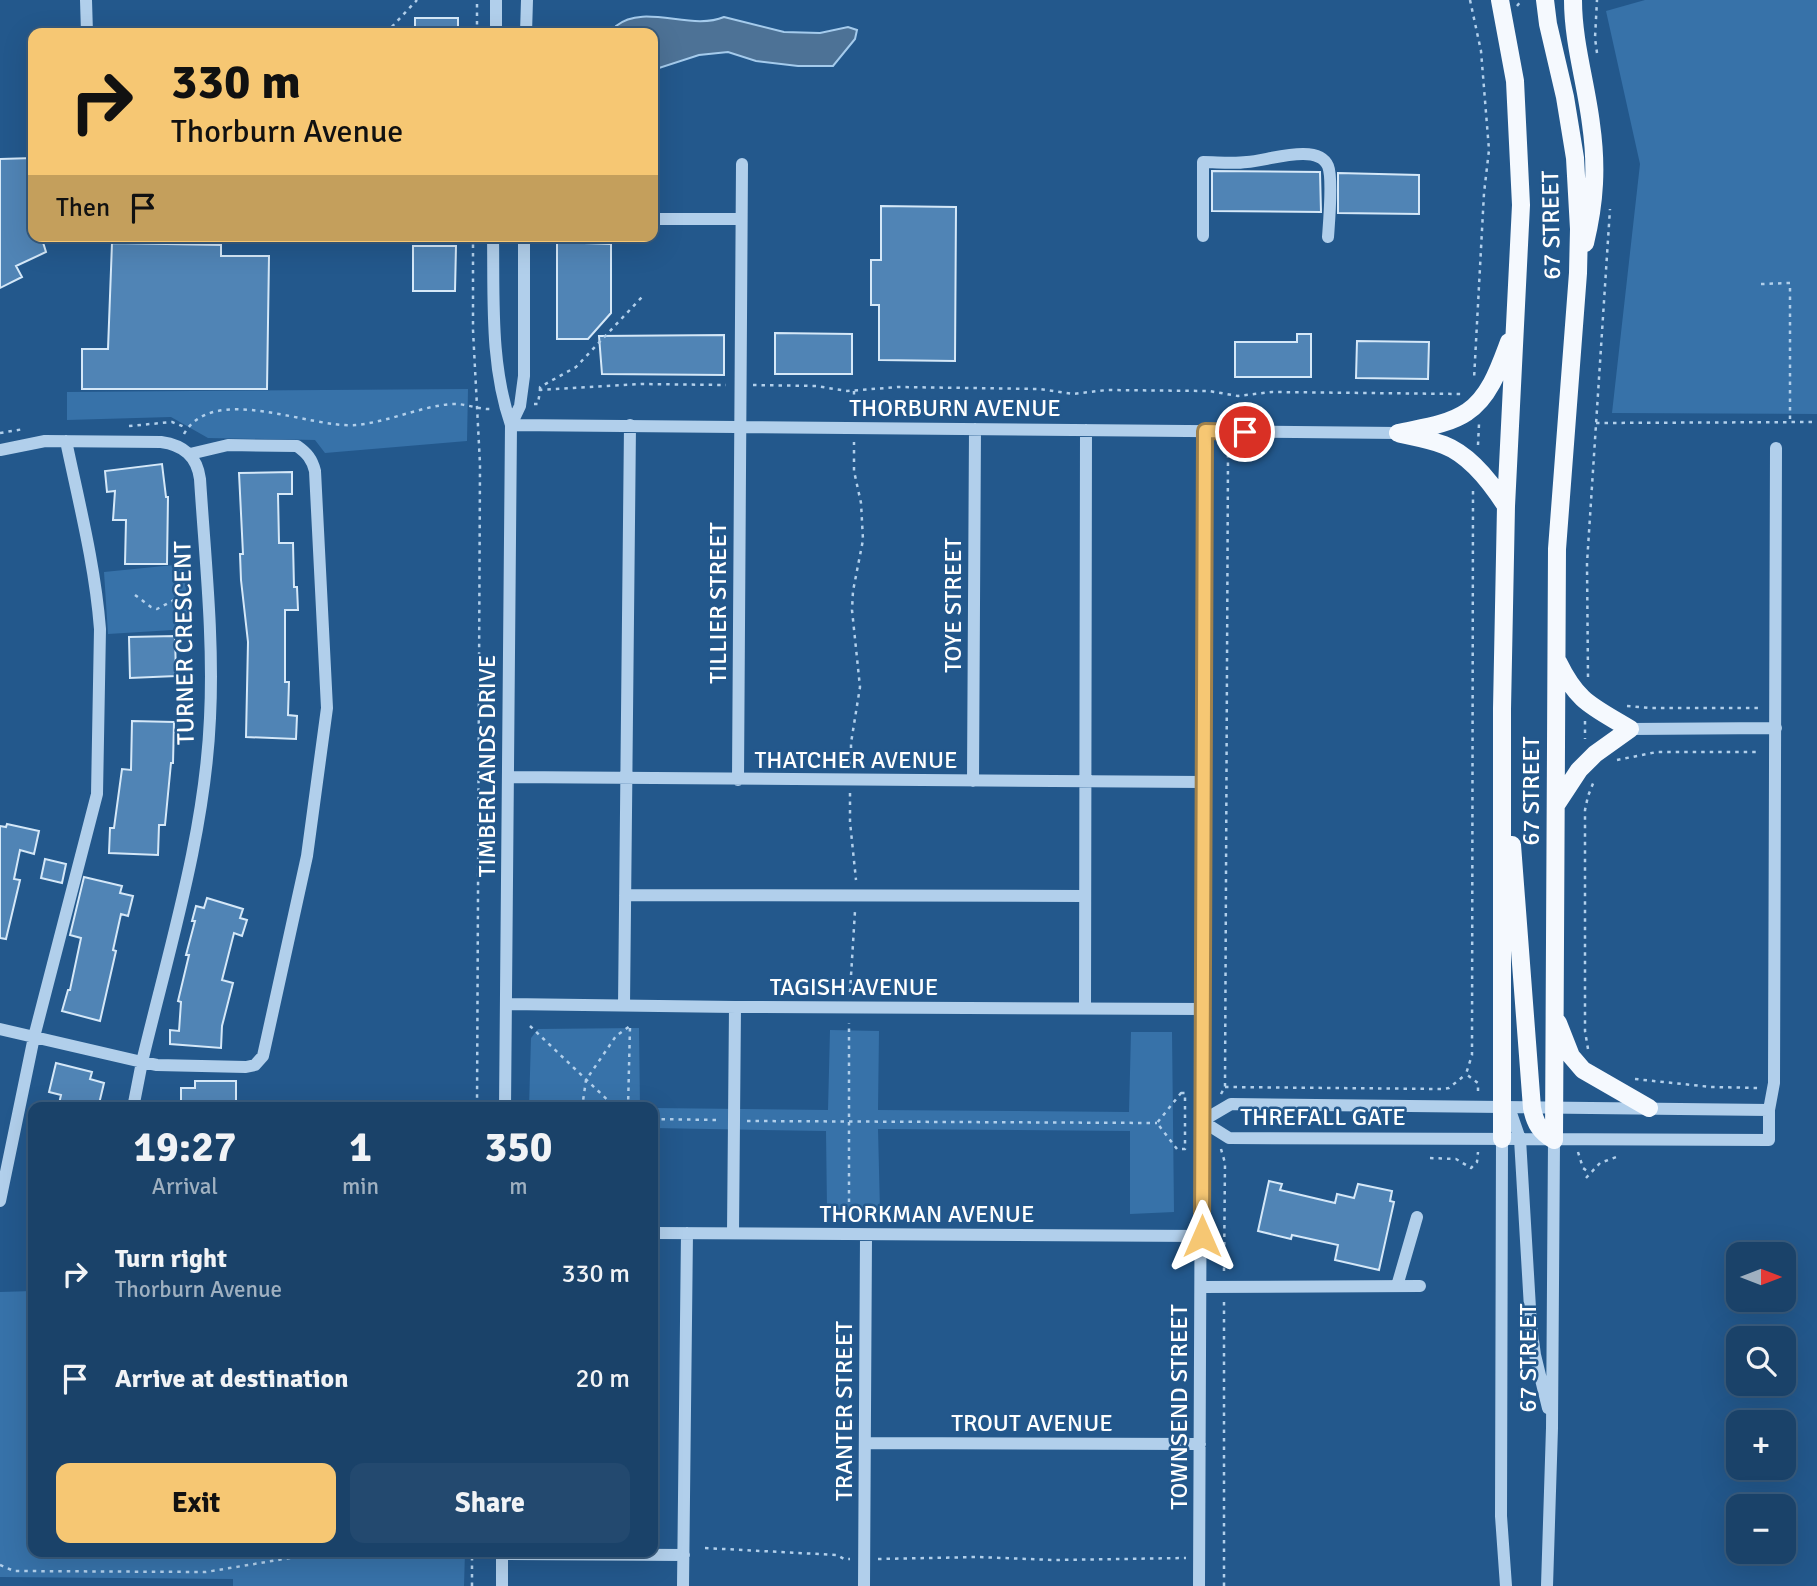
<!DOCTYPE html>
<meta charset="utf-8">
<style>
body{margin:0;font-family:Signika,sans-serif;background:#23496f;color:#f1f3f6;height:100vh;display:flex;flex-direction:column;font-size:26px;white-space:nowrap}
*{box-sizing:border-box;margin:0}
p{font-size:23px;color:#9fb0c0}
.icon{flex:none;width:38px;height:38px;fill:none;stroke:currentColor;stroke-width:2;stroke-linecap:round;stroke-linejoin:round}
.map{position:relative;flex:1;overflow:hidden}
.details{position:absolute;left:28px;top:1102px;width:630px;height:455px;display:flex;flex-direction:column;background:#1a4269;border-radius:14px;box-shadow:0 7px 28px #0002,0 0 0 2px #385b7d}
.details>*{flex:none}
.guide{position:absolute;left:28px;top:28px;width:630px;height:214px;border-radius:14px;box-shadow:0 7px 28px #0002,0 0 0 2px #385b7d;background:#f6c773;color:#111;overflow:hidden}
.needle{width:46px;rotate:90deg}
.tools{position:absolute;left:1726px;top:1242px;display:grid;gap:14px}
.tools a{display:grid;place-items:center;width:70px;height:70px;border-radius:14px;background:#1a4269;box-shadow:0 7px 28px #0002,0 0 0 2px #385b7d;font-size:35px}
.pin{position:absolute;display:grid;place-items:center;width:60px;height:60px;color:#fff;margin:-30px;border:4px solid #fff;border-radius:50%;box-shadow:0 2px 7px #0007}
.me{position:absolute;width:77px;margin:-38px;rotate:0deg;stroke-linejoin:round;filter:drop-shadow(0 0 5px #0008)}
.turn{display:flex;align-items:center;gap:24px;height:147px;padding:0 28px;font-size:32px}
.turn .icon{width:91px;height:91px;stroke-width:2.5}
.turn b{display:block;font-size:49px;line-height:60px}
.then{display:flex;align-items:center;height:66px;padding:0 28px;background:#0003;gap:14px;font-size:26px}
.eta{display:flex;justify-content:space-evenly;align-items:center;height:119px;text-align:center}
.eta b{font-size:42px;font-weight:800;line-height:49px}
.cta{display:flex;gap:14px;margin-top:auto;padding:14px 28px}
.cta a{flex:1;height:80px;border-radius:14px;background:#f6c773;color:#111;font-size:28px;font-weight:800;line-height:80px;text-align:center}
.cta a+a{background:#23496f;color:#f1f3f6}
ul{padding:0;list-style:none}
li{display:flex;align-items:center;gap:21px;height:105px;padding:0 28px}
li div{flex:1}
li b{display:block;font-size:26px}
li em{font-style:normal}
.map>svg:first-child{display:block}
</style>
<div class="map">
<svg width="1817" height="1586" viewBox="0 0 1817 1586">
<rect width="100%" height="100%" fill="#23588c"/>
<!-- green -->
<path fill="#3772a9" d="M1645 0H1817V414L1612 413 1640 164 1606 11Z
M468 389 467 441 325 453 315 440 208 438 171 417 67 420V392Z
M184 564 189 629 108 634 104 572Z
M639 1028 640 1108H529L531 1038 538 1029Z
M830 1030 879 1031 878 1110 1129 1112 1131 1032H1172L1174 1212 1130 1214V1131L878 1129 880 1211 827 1209 826 1131 653 1128V1108L828 1110Z
M33 1291V1552H465L464 1586H233V1579L0 1577V1292Z"/>
<!-- water -->
<path fill="#4d7296" stroke="#a5cbec" stroke-width="2" d="M724 17 784 32 820 33 848 27 857 30 855 39 833 66H798L756 61 728 52 699 55 656 69 653 68V33H616V26C644 3 691 31 724 17Z"/>
<!-- building -->
<path fill="#5084b5" stroke="#d5e8f8" stroke-width="2" d="M415 18H458V33H415Z
M33 158V236H41L46 252 16 266 22 277 0 288V159Z
M1212 171 1320 172 1321 212 1212 211Z
M1338 173 1419 175V214L1338 213Z
M881 206 956 207 955 361 879 360V305H871V260H881Z
M557 242 611 244V313L588 339H557Z
M112 243 221 245V256H269L267 389H82V349H108Z
M413 246H456L455 291H413Z
M775 333 852 334V374H775Z
M1297 334H1311V377H1235V342H1297Z
M724 335V375L602 374 599 336Z
M1357 341 1429 342 1428 379 1356 378Z
M162 464 166 497H168L167 564H125L126 520H113L115 491 107 492 105 471Z
M292 472V494H278L279 543H293L294 587H297L298 610H285V682H289L288 715 297 716 296 739 246 737 248 642 241 580 240 554H243L239 473Z
M175 636 176 676 130 678 129 637Z
M132 721 174 722 173 763H171L165 825H159L158 855 109 853 110 828H114L122 769 131 770Z
M7 824 39 831 34 854 20 850 14 879 20 880 6 939 0 938V826L6 827Z
M45 859 66 864 62 883 41 878Z
M84 877 122 886 120 893 133 896 128 916 121 914 113 950 116 951 100 1021 62 1011 68 990H70L81 938 70 935Z
M207 898 243 909 240 918 247 920 242 936 234 933 222 980 233 983 222 1026 221 1048 170 1044V1030L179 1031 181 1002 178 1001 189 955H186L195 921H192L196 906 204 908Z
M56 1063 92 1072 90 1079 104 1083 98 1108H58L61 1095 49 1092Z
M195 1081H236V1108H181V1088H195Z
M1269 1181 1282 1184 1280 1190 1335 1203 1337 1194 1354 1198 1358 1184 1392 1191 1390 1201 1394 1202 1379 1270 1335 1260 1338 1245 1292 1235 1291 1239 1258 1231Z"/>
<g fill="none" stroke-linecap="round" stroke-linejoin="round">
<!-- path -->
<path stroke="#b1cfeb" stroke-width="2.5" stroke-dasharray="3.5 5" stroke-linecap="butt" d="M1470 0 1481 51 1489 150 1484 193 1474 379
M1517 6 1522 0
M386 33 417 0
M477 33V0
M1597 53 1595 38 1597 0
M473 236V330L480 464 477 1108
M1761 284 1790 283V422
M753 385 816 386 847 391 898 387 1040 389 1073 394 1107 390 1209 391 1238 396 1272 392 1461 394
M540 390V387L576 367 642 297
M854 391V415
M534 404H538L540 390 641 384 726 385
M1596 423 1817 422
M129 426 172 422 187 428
M0 433 24 429
M184 434C213 382 310 429 356 425 388 422 419 407 451 404 466 403 478 410 492 409
M1478 445 1479 424
M1473 491 1472 1055 1466 1074 1478 1083V1093
M135 595 151 607 157 609 193 590
M1588 677 1587 563 1610 209
M1627 706 1649 708H1760
M1585 721V739
M1617 760 1657 752H1760
M851 765V743L860 687 852 610 853 591 863 540 861 503 854 471V442
M850 793V822L856 880
M850 992 855 911
M530 1026 616 1108
M1588 1049 1585 1031V810L1588 796 1594 781
M1635 1079 1711 1087 1758 1088
M1225 1087 1442 1089 1449 1088 1465 1075
M1181 1093H1185V1149H1177L1157 1123Z
M1221 1094 1225 1087 1228 455
M582 1108 586 1080 616 1036 630 1026
M628 1108 630 1027
M653 1119 719 1120
M747 1121 1157 1123
M1221 1149 1225 1163 1224 1271
M1578 1152 1583 1168 1590 1173
M1430 1158 1456 1159 1471 1168 1477 1162 1478 1152
M1586 1178 1600 1163 1619 1156
M849 1219V1023
M705 1548 837 1555 844 1559H850
M878 1559 977 1557 1054 1560 1186 1558
M0 1565 14 1571 206 1572 296 1557 371 1556 388 1552
M472 1586V1552
M1224 1586V1302"/>
<!-- minor -->
<path stroke="#b1cfeb" stroke-width="12" d="M86 0 87 33
M496 33V0
M526 33 527 0
M653 219H741
M493 236C494 299 490 365 511 425L505 1108
M1203 236V162C1217 162 1232 164 1247 162 1267 161 1318 142 1328 166 1333 178 1329 223 1328 237
M511 425 1398 433
M511 425 520 406 524 376V236
M0 450 45 441 161 442C183 445 197 456 200 479 205 558 214 638 210 718 205 834 169 949 142 1062L0 1029
M1630 729 1776 728
M508 777 1203 782
M738 780 742 164
M973 781 975 429
M625 895 1085 896
M506 1004 735 1007 1203 1009
M624 1006 630 425
M1085 1008 1086 430
M1501 1107 1512 1116 1520 1139 1531 1325 1535 1355 1548 1408
M133 1108 142 1062 157 1065 246 1067 255 1065 263 1056 307 856 327 708 315 471C312 459 307 453 297 446L228 445 190 454
M1202 1121 1229 1138 1769 1140V1110L1774 1083 1776 448
M1202 1121 1231 1104 1769 1110
M1502 1139 1501 1516 1506 1586
M0 1201 34 1037 97 794 100 629C95 565 79 503 66 441
M653 1233 1202 1236
M733 1233 735 1007
M1397 1286 1417 1217
M1201 1287 1420 1286
M865 1443 1200 1444
M502 1554 684 1555
M502 1586V1552
M683 1586 687 1233
M864 1586 866 1236
M1199 1586 1204 431
M1547 1586 1552 1428 1554 1140"/>
<!-- major -->
<path stroke="#f5f9fe" stroke-width="18" d="M1500 0 1515 81 1521 205 1506 506 1502 709V1139
M1545 0 1548 24 1565 97 1575 158 1579 229 1578 273 1557 549 1554 1140
M1573 0C1573 42 1586 83 1591 124 1597 166 1595 202 1585 243
M1398 433C1420 428 1448 425 1467 412 1490 397 1500 366 1509 342
M1401 434C1415 437 1431 440 1444 445 1470 455 1492 484 1506 506
M1556 805 1579 770 1595 754 1630 729C1592 706 1578 703 1558 662
M1512 845 1532 1108C1535 1123 1540 1132 1554 1140
M1558 1023 1571 1056 1583 1070 1649 1108"/>
</g>
<g fill="none" stroke-linecap="round" stroke-linejoin="round">
<defs>
<path id="route" d="M1202 1236 1205 431 1245 432"/>
</defs>
<!-- route casing -->
<use href="#route" stroke="#a0814b" stroke-width="18"/>
<!-- route -->
<use href="#route" stroke="#f6c773" stroke-width="12"/>
</g>
<g text-anchor="middle" stroke-width="5" stroke-linejoin="round" paint-order="stroke">
<!-- street labels -->
<g font-size="24" fill="#fff" stroke="#23588c">
<text transform="translate(1551 225) rotate(-91)" y="8">67 STREET</text>
<text x="955" y="416">THORBURN AVENUE</text>
<text transform="translate(718 603) rotate(-90)" y="8">TILLIER STREET</text>
<text transform="translate(953 605) rotate(-90)" y="8">TOYE STREET</text>
<text transform="translate(184 643) rotate(-91)" y="8">TURNER CRESCENT</text>
<text x="856" y="768">THATCHER AVENUE</text>
<text transform="translate(487 766) rotate(-90)" y="8">TIMBERLANDS DRIVE</text>
<text transform="translate(1531 791) rotate(-90)" y="8">67 STREET</text>
<text x="854" y="995">TAGISH AVENUE</text>
<text x="1323" y="1125">THREFALL GATE</text>
<text x="927" y="1222">THORKMAN AVENUE</text>
<text transform="translate(1528 1358) rotate(-90)" y="8">67 STREET</text>
<text transform="translate(1179 1407) rotate(-90)" y="8">TOWNSEND STREET</text>
<text transform="translate(844 1411) rotate(-90)" y="8">TRANTER STREET</text>
<text x="1032" y="1431">TROUT AVENUE</text>
</g>
</g>
</svg>
<div class="tools">
<a><svg class="needle" viewBox="-14 -14 28 28"><path d="M0-13l5 13h-10z" fill="#e53935"/><path d="M0 13l5-13h-10z" fill="#9fb0c0"/></svg></a>
<a><svg class="icon" aria-label="search" viewBox="0 0 24 24"><circle cx="10" cy="10" r="6"/><path d="M15 15l6 6"/></svg></a>
<a>+</a>
<a>−</a>
</div>
<div class="pin" style="left:1245px;top:432px;background:#d93025"><svg class="icon" aria-label="arrive" viewBox="0 0 24 24"><path d="M6 21V4h12l-3 4 3 4H6"/></svg></div>
<svg class="me" style="left:1202px;top:1236px" viewBox="-20 -20 40 40"><path d="M0-17L14 15 0 8-14 15z" fill="#f6c773" stroke="#fff" stroke-width="4"/></svg>
<div class="guide">
<div class="turn"><svg class="icon" aria-label="right" viewBox="0 0 24 24"><path d="M7 20v-9h11M14 6l5 5-5 5"/></svg><div><b>330 m</b>Thorburn Avenue</div></div>
<div class="then">Then<svg class="icon" aria-label="arrive" viewBox="0 0 24 24"><path d="M6 21V4h12l-3 4 3 4H6"/></svg></div>
</div>
<section class="details">
<div class="eta">
<div><b>19:27</b><p>Arrival</p></div>
<div><b>1</b><p>min</p></div>
<div><b>350</b><p>m</p></div>
</div>
<ul>
<li><svg class="icon" aria-label="right" viewBox="0 0 24 24"><path d="M7 20v-9h11M14 6l5 5-5 5"/></svg><div><b>Turn right</b><p>Thorburn Avenue</p></div><em>330 m</em></li>
<li><svg class="icon" aria-label="arrive" viewBox="0 0 24 24"><path d="M6 21V4h12l-3 4 3 4H6"/></svg><div><b>Arrive at destination</b></div><em>20 m</em></li>
</ul>
<div class="cta"><a>Exit</a><a>Share</a></div>
</section>
</div>
